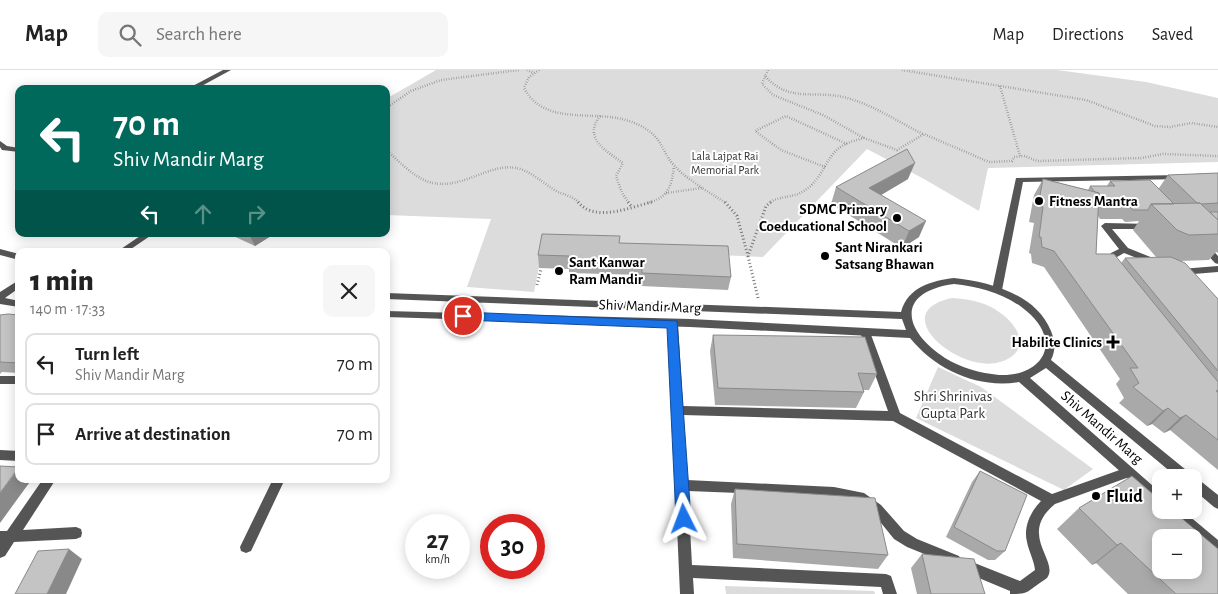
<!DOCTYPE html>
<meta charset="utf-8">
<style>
body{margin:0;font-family:"Alegreya Sans",sans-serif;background:#f6f6f6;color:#222;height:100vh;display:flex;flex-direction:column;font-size:19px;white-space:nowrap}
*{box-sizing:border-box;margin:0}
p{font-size:16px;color:#767676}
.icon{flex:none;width:28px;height:28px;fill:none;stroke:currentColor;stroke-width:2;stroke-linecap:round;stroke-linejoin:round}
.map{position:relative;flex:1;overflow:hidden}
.sheet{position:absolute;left:15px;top:178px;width:375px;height:235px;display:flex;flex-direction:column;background:#fff;border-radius:10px;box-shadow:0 2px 12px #0003}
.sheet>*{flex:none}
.banner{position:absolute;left:15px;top:15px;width:375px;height:152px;border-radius:10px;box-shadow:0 2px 12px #0003;background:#00695c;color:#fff;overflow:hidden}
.buttons{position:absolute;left:1152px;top:399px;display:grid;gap:10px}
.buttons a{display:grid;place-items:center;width:50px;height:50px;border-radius:10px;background:#fff;box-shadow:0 2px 12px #0003;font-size:25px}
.speed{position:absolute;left:405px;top:444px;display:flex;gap:10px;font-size:25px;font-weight:700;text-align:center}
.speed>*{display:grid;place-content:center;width:65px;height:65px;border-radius:50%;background:#fff;box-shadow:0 2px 12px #0003;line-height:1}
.speed small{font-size:12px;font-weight:400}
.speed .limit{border:8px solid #d22;background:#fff;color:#111}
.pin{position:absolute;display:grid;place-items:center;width:42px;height:42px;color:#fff;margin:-21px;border:2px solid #fff;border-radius:50%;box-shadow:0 1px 5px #0007}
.me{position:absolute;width:55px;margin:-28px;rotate:357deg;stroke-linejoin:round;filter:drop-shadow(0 0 4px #0008)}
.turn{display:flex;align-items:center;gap:18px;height:105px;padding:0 15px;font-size:22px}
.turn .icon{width:65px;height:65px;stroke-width:2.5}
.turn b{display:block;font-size:35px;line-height:42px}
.lanes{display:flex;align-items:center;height:48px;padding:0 15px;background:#0003;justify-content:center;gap:25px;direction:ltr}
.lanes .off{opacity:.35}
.round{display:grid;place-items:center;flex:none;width:52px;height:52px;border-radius:10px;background:#f6f6f6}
.head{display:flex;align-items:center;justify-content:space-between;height:85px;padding:0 15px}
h1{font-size:30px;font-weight:800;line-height:38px}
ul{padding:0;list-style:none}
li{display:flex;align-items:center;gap:15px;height:62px;margin:0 10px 8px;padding:0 5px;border:2px solid #e0e0e0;border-radius:10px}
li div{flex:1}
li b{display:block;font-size:19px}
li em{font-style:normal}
header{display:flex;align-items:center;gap:30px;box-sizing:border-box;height:70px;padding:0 25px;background:#fff;border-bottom:1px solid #e0e0e0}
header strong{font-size:24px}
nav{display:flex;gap:28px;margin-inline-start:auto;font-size:18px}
.search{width:350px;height:45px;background:#f6f6f6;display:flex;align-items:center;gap:12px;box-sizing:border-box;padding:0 18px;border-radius:10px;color:#767676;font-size:19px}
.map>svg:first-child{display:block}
</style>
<header>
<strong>Map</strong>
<div class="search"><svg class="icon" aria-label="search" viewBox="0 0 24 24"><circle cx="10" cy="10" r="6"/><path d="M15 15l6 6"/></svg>Search here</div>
<nav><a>Map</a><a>Directions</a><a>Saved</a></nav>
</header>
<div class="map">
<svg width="1218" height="524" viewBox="0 0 1218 524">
<rect width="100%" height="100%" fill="#fff"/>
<!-- green -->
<path fill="#dcdcdc" d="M436 0H1057L1146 12 1218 28V92L988 98 979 141 924 109 867 79 763 187 543 177 534 222 467 217 491 149 386 145V29Z
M952 228C969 229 986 232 999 242 1023 258 1031 285 996 293 956 301 886 242 952 228Z
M938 297 981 317 1093 399 1064 420 916 348Z
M725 516 874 521 875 524H726Z"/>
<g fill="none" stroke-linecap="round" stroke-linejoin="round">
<!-- path-far1 -->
<path stroke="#777" stroke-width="2.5" stroke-dasharray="0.5 2" stroke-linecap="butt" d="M527 0 534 3
M539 0 529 7 524 18C544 56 591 40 626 50 639 54 653 61 660 73 665 81 668 90 675 96 682 105 693 111 702 118
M768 0 765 6C790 34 815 19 847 28 874 35 898 52 923 64
M902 0 1086 30 1155 56 1170 57 1191 53 1218 57
M765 6 762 14 773 25 823 45 864 68C857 70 848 72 842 76 825 86 823 111 802 122 792 128 778 126 769 133
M1000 16 1020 86
M386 38 411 21 441 10 519 0
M600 46C582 69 608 82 623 93L616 106 622 123 629 133
M864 68 897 80 924 64 989 92 1012 91 1014 87 1025 86 1037 91 1141 88 1163 84 1218 86
M386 80C399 91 416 110 433 113 464 119 489 93 516 98 529 100 542 112 553 119 561 125 573 125 579 133
M825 97 781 80 755 61 786 46 847 74
M666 123 702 118 726 133
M647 133C668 128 672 116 674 96"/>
<!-- path -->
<path stroke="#777" stroke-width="3" stroke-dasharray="1 2.5" stroke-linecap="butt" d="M578 132C595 153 631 137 652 132
M628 132 632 137
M725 132 737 146 748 186
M537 215 541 199
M758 228 748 186 766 136 771 132"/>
<!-- service -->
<path fill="#555" fill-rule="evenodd" d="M223 0H231L196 19H187Z
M0 71 7 76 19 78V82L2 80 0 77Z
M1105 153 1152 154 1153 156 1149 159H1112L1128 178 1158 190 1160 192 1158 194H1152L1124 183 1117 187 1111 197H1105L1103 195 1111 183 1119 179 1101 156Z
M143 164H153L128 181H118Z
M1205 174 1208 175 1218 186V194L1215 193 1202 179 1201 177Z
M1218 196V202L1181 205 1176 202 1181 199Z
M273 409H285L251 481 246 483 241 481 240 477Z"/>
<!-- minor -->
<path fill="#555" fill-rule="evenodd" d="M1180 105 1184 107 1183 109 1023 112 1002 220 997 223 994 222 992 220 1016 108Z
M19 210V218L5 228 19 231V237L0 234V222Z
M673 250 678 254 683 336 888 341 860 262 865 258 870 262 900 343 1052 424 1128 397 1132 398 1134 402 1132 406 1055 434C1017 465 1060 491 1047 508 1044 510 1040 513 1037 515 1025 524 1025 524 1010 524V521L962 501 960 496 962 491 967 490 1020 511 1035 500C1034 490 1029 482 1027 472 1023 457 1031 441 1041 431L893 351 683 345 687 410 834 417 864 423 881 435 904 461 917 469 959 486 961 490 959 494 954 496 907 477 894 469 873 443 861 434 834 427 688 421 692 495 886 504 891 506 897 524H883L881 517 693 508 694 524H680L668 254Z
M0 306H19V314H0Z
M0 380 19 381V391L0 390Z
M43 409H56L23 460 76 457 81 459 82 463 81 467 76 469 14 472 5 486 0 488V461H7Z"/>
<!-- tertiary -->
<path fill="#555" fill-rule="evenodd" d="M0 179 19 184V190L0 185Z
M954 208C990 212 1036 224 1051 261 1055 271 1056 280 1051 290L1191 404 1193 408H1178L1046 298 1030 308 1161 423V435L1157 434 1019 312C978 319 936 300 910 268L690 257 386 247V241L690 249 906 260 902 249 386 229V223L901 242C908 217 931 211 954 208ZM954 214C982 217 1010 225 1031 245 1063 277 1038 307 999 305 980 303 961 298 945 288 903 261 895 222 954 214Z
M1194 408 1198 409 1218 425V439L1214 437 1194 420Z
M1167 440H1182L1218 470V484L1213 482 1169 444Z"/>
</g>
<!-- wall -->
<path fill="#a9a9a9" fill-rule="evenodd" d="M1218 103V183L1216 182 1209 190 1179 191 1218 229V400L1170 360 1164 363 1152 354 1147 356 1119 333 1124 328 1116 314 1120 309 1044 197 1032 193 1031 184 1029 183 1034 153 1029 152 1034 125 1043 109 1088 120 1090 116H1107L1110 111 1159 118 1168 105ZM1098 146 1100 149H1122L1125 152 1139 151 1133 160 1156 187 1159 188H1125L1121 193 1096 184Z
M908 109 881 125 919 167 902 178 831 134 836 117Z
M229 164H274L255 176Z
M619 173 731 207 728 220 641 216V205L569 203V199L539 198 538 185Z
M0 245H19V303L2 302 0 304Z
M713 265 877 304 869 320H863L864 322 856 338 715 335 710 281Z
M980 401 1005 481 995 490H988L946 467 972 412Z
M735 419 888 485 878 499 733 488 731 434Z
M1079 438 1218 524H1128L1096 493 1092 495 1057 459Z
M922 484 985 524H917L911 498Z"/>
<!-- shaded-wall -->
<path fill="#898989" d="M915 93 908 109 864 135 869 118Z
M926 151 919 167 902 178 909 161Z
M249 164H274L255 176Z
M1168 338 1152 354 1147 356 1163 341Z
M1186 345 1170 360 1164 363 1180 348Z
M19 398V409H32L0 453V423Z
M1121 473 1096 493 1092 495 1117 475Z
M69 479 82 489 66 524H47Z"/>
<!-- building -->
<path fill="#c4c4c4" stroke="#898989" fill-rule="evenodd" d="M907 79 915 93 869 118 926 151 909 161 836 117Z
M1218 103V133L1201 134 1200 133H1197L1168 105Z
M1043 109 1099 123 1096 184H1114L1218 312V320L1216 321 1218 322V370L1186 345 1180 348 1168 338 1163 341 1133 317 1139 313 1130 298H1138L1054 181 1042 177 1041 167H1039L1043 137 1038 136Z
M1150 110 1174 134H1151L1148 140H1133L1130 137H1108L1099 127V123L1095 122 1090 116H1115L1110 111Z
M1200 133 1218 150V164L1189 165 1177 160 1151 134Z
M1210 142H1218V150Z
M542 164 620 166 619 173 728 176 731 207 642 203V192L568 190 569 186 538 185Z
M1171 187 1185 193 1218 229V301L1125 188Z
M8 244 19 245V293L0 292V245Z
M713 265 865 267 877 304 858 303 864 322 718 318Z
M0 396 19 397 0 423Z
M980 401 1027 425 1005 481H997L954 457Z
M1132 406 1161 431V440H1172L1218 479V524H1176L1121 473 1117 475 1079 438ZM1161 468H1194V500H1161Z
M735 419 875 428 888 485 737 474Z
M69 479 47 524H15L38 481Z
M922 484 974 489 985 524H931Z"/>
<!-- route -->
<path fill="#1a73e8" stroke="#114b97" d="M463 242 677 251 691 449 689 454 684 456 678 454 676 449 667 258 463 250 457 246Z"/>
<!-- markers -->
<g fill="#000" stroke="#fff" stroke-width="2">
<circle cx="1039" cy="131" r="5"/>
<circle cx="897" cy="148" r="5"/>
<circle cx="825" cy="186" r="5"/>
<circle cx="559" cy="201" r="5"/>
<path d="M1110.5 264.5h5v5h5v5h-5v5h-5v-5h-5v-5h5z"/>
<circle cx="1096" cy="426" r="5"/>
</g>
<g text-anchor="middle" stroke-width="4" stroke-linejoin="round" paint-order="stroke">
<!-- far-park labels -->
<g font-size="12" fill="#333" stroke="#fff">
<text x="725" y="90">Lala Lajpat Rai<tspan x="725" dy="14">Memorial Park</tspan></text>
</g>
<!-- poi labels -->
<g font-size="15" font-weight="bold" fill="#000" stroke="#fff" text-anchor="start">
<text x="1049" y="136">Fitness Mantra</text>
<text x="887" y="144" text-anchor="end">SDMC Primary<tspan x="887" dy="17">Coeducational School</tspan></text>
<text x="835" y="182">Sant Nirankari<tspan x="835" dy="17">Satsang Bhawan</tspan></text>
<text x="569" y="197">Sant Kanwar<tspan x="569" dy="17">Ram Mandir</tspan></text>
<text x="1102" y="277" text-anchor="end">Habilite Clinics</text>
</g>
<!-- street labels -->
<g font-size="15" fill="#000" stroke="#fff">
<text transform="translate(650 236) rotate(2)" y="5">Shiv Mandir Marg</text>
<text transform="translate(1102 357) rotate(41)" y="5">Shiv Mandir Marg</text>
</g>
<!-- park labels -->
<g font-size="15" fill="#333" stroke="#fff">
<text x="953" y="331">Shri Shrinivas<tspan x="953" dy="17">Gupta Park</tspan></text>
</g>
<!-- near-poi labels -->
<g font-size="18" font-weight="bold" fill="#000" stroke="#fff" text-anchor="start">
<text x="1106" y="432">Fluid</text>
</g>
</g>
</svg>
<div class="buttons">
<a>+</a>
<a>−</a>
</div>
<div class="speed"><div>27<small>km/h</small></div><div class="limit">30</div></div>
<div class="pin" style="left:463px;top:246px;background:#d93025"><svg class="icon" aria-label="arrive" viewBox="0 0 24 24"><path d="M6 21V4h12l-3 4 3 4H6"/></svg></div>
<svg class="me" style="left:684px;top:449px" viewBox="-20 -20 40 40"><path d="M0-17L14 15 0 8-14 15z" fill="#1a73e8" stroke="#fff" stroke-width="4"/></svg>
<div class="banner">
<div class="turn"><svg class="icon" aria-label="left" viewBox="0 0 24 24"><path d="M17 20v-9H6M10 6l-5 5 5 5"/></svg><div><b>70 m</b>Shiv Mandir Marg</div></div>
<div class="lanes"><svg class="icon" aria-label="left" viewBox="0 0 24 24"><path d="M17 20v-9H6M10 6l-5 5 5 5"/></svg><svg class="icon off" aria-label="ahead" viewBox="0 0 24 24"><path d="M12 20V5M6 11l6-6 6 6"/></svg><svg class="icon off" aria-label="right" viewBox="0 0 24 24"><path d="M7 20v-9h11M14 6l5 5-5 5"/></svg></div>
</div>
<section class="sheet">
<div class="head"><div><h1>1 min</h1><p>140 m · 17:33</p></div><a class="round"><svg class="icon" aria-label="close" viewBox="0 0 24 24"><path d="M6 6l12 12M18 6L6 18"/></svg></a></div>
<ul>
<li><svg class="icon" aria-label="left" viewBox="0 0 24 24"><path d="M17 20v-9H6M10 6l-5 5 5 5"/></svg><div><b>Turn left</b><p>Shiv Mandir Marg</p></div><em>70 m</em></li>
<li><svg class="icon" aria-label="arrive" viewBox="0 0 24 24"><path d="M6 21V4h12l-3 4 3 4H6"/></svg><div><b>Arrive at destination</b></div><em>70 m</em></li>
</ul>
</section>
</div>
